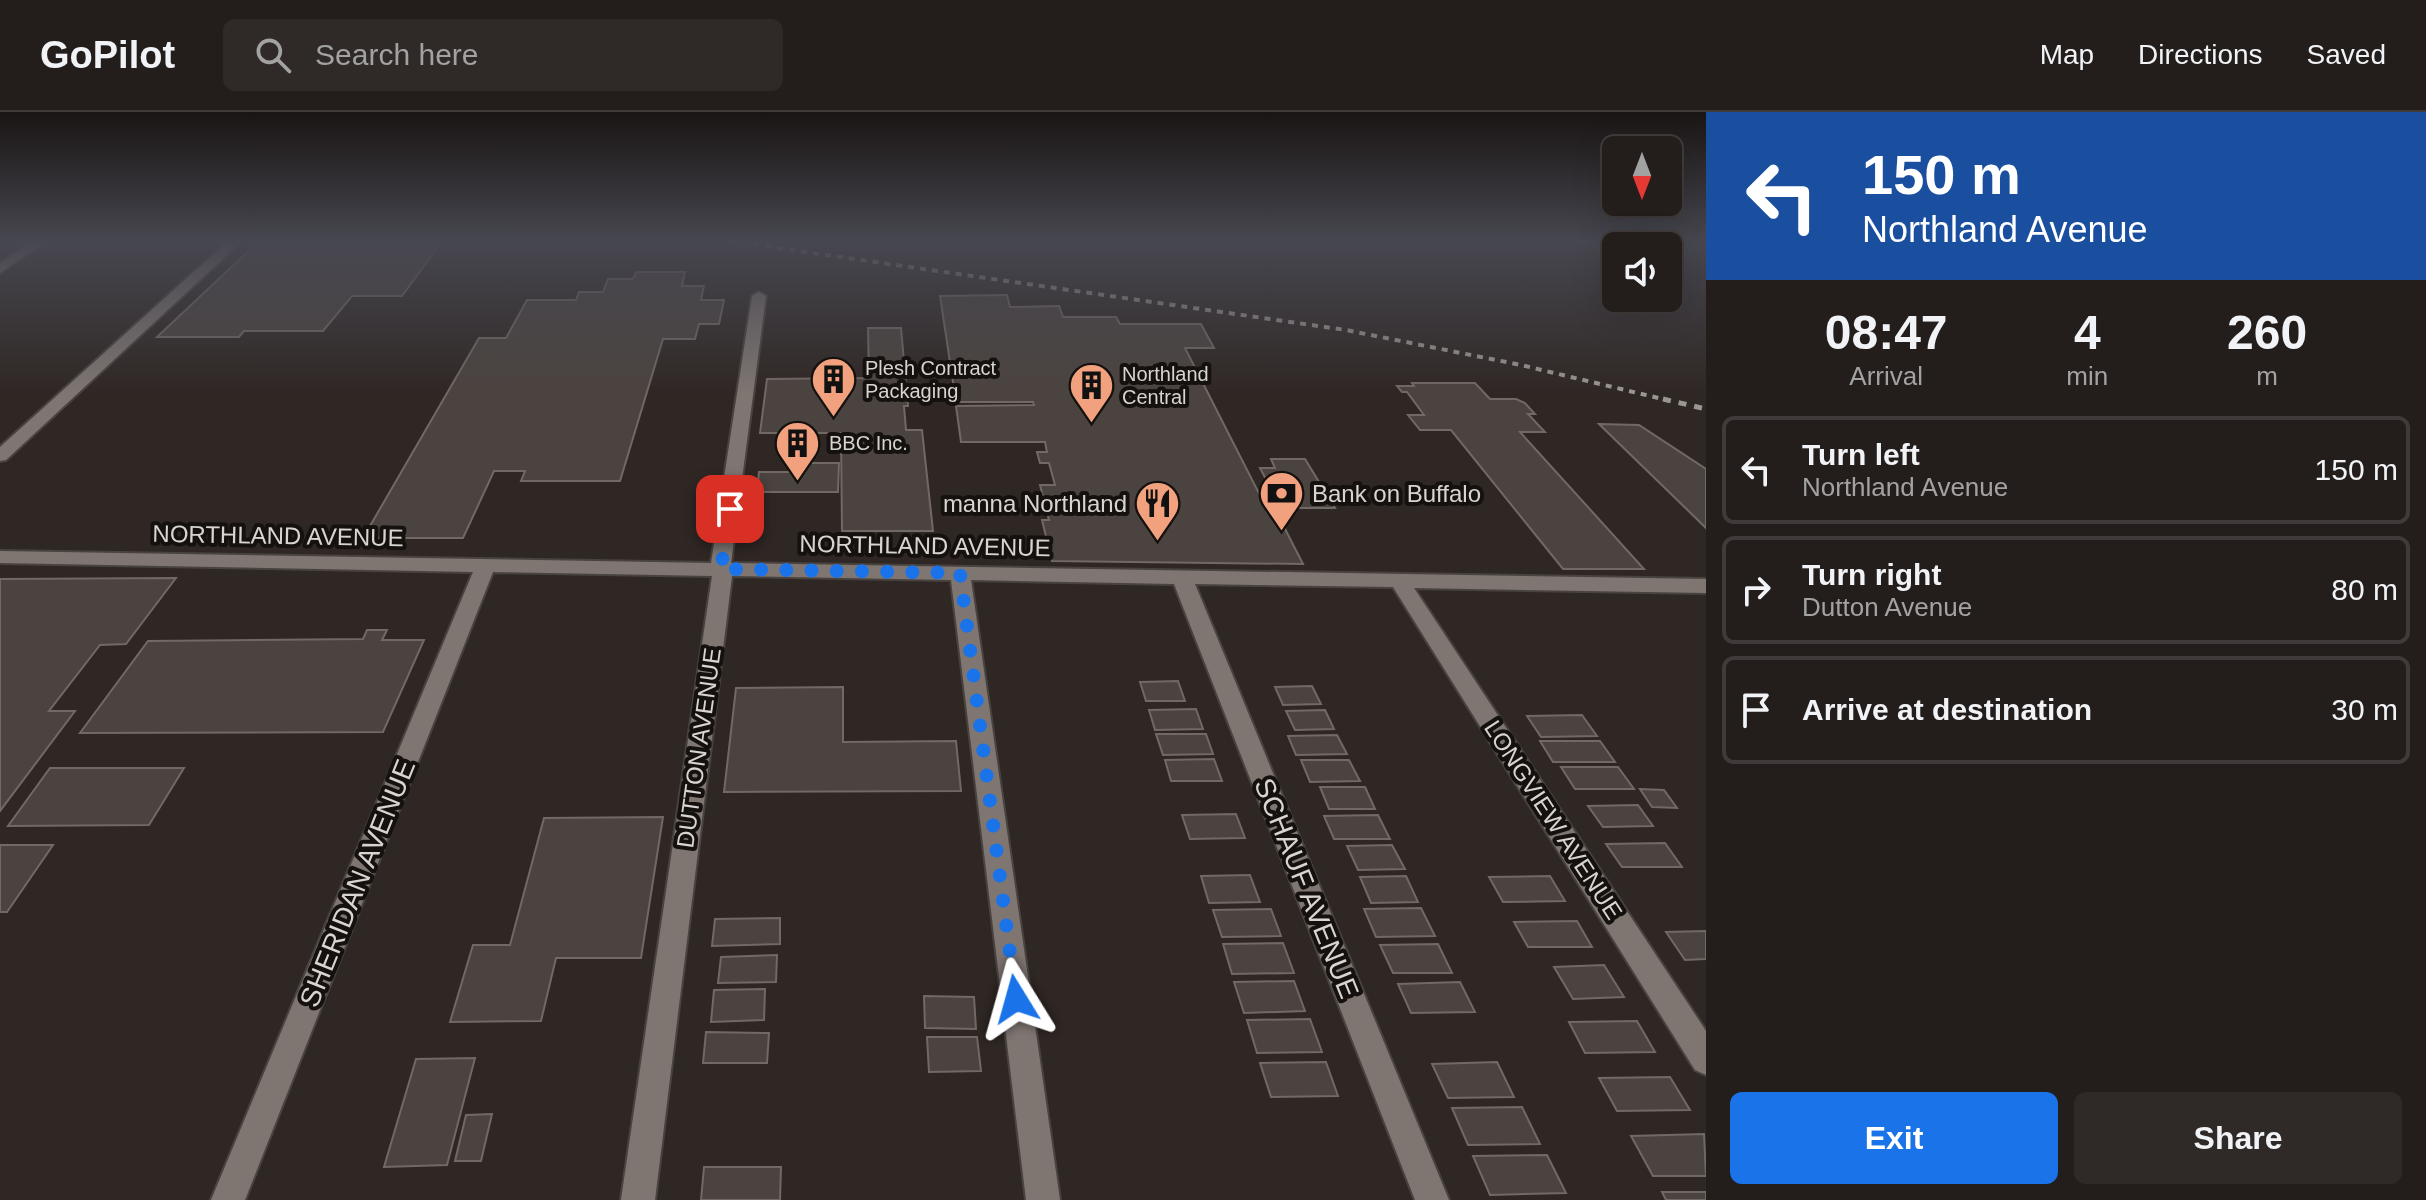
<!DOCTYPE html>
<style>
body{margin:0;font-family:Arial,sans-serif;background:#2f2a28;color:#f1f3f6;height:100vh;display:flex;flex-direction:column;font-size:30px;white-space:nowrap}
*{box-sizing:border-box;margin:0}
p{font-size:26px;color:#a3a2a3}
.icon{flex:none;width:44px;height:44px;fill:none;stroke:currentColor;stroke-width:2;stroke-linecap:round;stroke-linejoin:round}
.map{position:relative;flex:1;overflow:hidden}
.drawer{display:flex;flex-direction:column;background:#231d1b;width:720px}
.drawer>*{flex:none}
.top-card{background:#1a4fa0;color:#fff;overflow:hidden}
.needle{width:52px;rotate:180deg}
.fabs{position:absolute;left:1602px;top:24px;display:grid;gap:16px}
.fabs a{display:grid;place-items:center;width:80px;height:80px;border-radius:12px;background:#231d1b;box-shadow:0 8px 32px #0002,0 0 0 2px #403b3a;font-size:40px}
.pin{position:absolute;display:grid;place-items:center;width:68px;height:68px;color:#fff;margin:-34px;border-radius:16px;box-shadow:0 4px 12px #0006}
.me{position:absolute;width:88px;margin:-44px;rotate:352deg;stroke-linejoin:round;filter:drop-shadow(0 0 6px #0008)}
.turn{display:flex;align-items:center;gap:28px;height:168px;padding:0 24px;font-size:36px}
.turn .icon{width:104px;height:104px;stroke-width:2.5}
.turn b{display:block;font-size:56px;line-height:68px}
.eta{display:flex;justify-content:space-evenly;align-items:center;height:136px;text-align:center}
.eta b{font-size:48px;font-weight:800;line-height:56px}
.primary-button{display:flex;gap:16px;margin-top:auto;padding:16px 24px}
.primary-button a{flex:1;height:92px;border-radius:12px;background:#1a73e8;color:#fff;font-size:32px;font-weight:800;line-height:92px;text-align:center}
.primary-button a+a{background:#2f2a28;color:#f1f3f6}
ul{padding:0;list-style:none}
li{display:flex;align-items:center;gap:24px;height:108px;margin:0 16px 12px;padding:0 8px;border:4px solid #403b3a;border-radius:12px}
li div{flex:1}
li b{display:block;font-size:30px}
li em{font-style:normal}
header{display:flex;align-items:center;gap:48px;box-sizing:border-box;height:112px;padding:0 40px;background:#231d1b;border-bottom:2px solid #403b3a}
header strong{font-size:38px}
nav{display:flex;gap:44px;margin-inline-start:auto;font-size:28px}
.search{width:560px;height:72px;background:#2f2a28;display:flex;align-items:center;gap:20px;box-sizing:border-box;padding:0 28px;border-radius:12px;color:#a3a2a3;font-size:30px}
main{display:flex;flex:1;min-height:0}
.map>svg:first-child{display:block}
</style>
<header>
<strong>GoPilot</strong>
<div class="search"><svg class="icon" aria-label="search" viewBox="0 0 24 24"><circle cx="10" cy="10" r="6"/><path d="M15 15l6 6"/></svg>Search here</div>
<nav><a>Map</a><a>Directions</a><a>Saved</a></nav>
</header>
<main>
<div class="map">
<svg width="1706" height="1088" viewBox="0 0 1706 1088">
<rect width="100%" height="100%" fill="#2f2724"/>
<!-- building -->
<path fill="#4b433f" stroke="#726864" stroke-width="2" d="M259 129H442L402 184H352L323 219H244L239 225H157Z
M636 160H685L682 174H704L701 188H724L719 212H699L695 227H663L620 369H521L525 359H494L463 426H363L479 226H506L527 188H576L579 180H603L608 167H633Z
M1007 183 1010 195 1059 194 1063 205H1116L1120 212H1201L1214 236H1185L1270 403H1278L1303 452 1052 449 1042 408H1049L1040 373H1055L1049 351H1040L1037 340H1047L1045 330H961L956 294 1034 293 1033 290H956L940 184Z
M868 216H901L908 294H904L906 318H922L933 419H842L841 321H760L767 267 869 266Z
M1412 271H1475L1490 287H1516L1525 291 1535 302H1528L1545 320H1520L1644 457H1563L1451 318H1420L1408 303H1424L1407 280H1402L1397 274H1414Z
M1599 312 1639 313 1706 357V416Z
M1271 347H1305L1335 396H1281L1260 356H1275Z
M806 351H839L838 380H757L759 360H805Z
M176 466 126 532 100 533 49 599H75L0 699V467Z
M367 518H387L382 528H424L383 620 80 621 148 529 363 527Z
M1178 569 1185 589H1146L1140 570Z
M1312 574 1321 592 1283 593 1275 575Z
M843 575V630L956 629 961 679 724 680 736 576Z
M1196 597 1203 617 1155 618 1149 598Z
M1325 598 1334 617 1295 618 1286 599Z
M1582 603 1597 624 1541 625 1527 604Z
M1156 622H1206L1213 642 1163 643Z
M1337 623 1347 642 1296 643 1288 624Z
M1540 629H1600L1615 650H1553Z
M1214 647 1222 669H1171L1165 648Z
M1301 648H1349L1360 669 1310 670Z
M1561 655H1618L1634 677H1575Z
M50 656H184L149 713 8 714Z
M1320 675H1365L1375 697H1329Z
M1640 677 1664 678 1677 696 1652 695Z
M1638 693 1653 714 1603 715 1588 694Z
M1236 702 1245 726 1190 727 1182 703Z
M1378 703 1390 727H1334L1324 704Z
M663 705 641 846H556L541 909 450 910 473 833H510L544 706Z
M1665 731 1682 755H1622L1606 732Z
M0 733H53L7 800H0Z
M1392 733 1405 757 1358 758 1347 734Z
M1250 763 1260 790 1209 791 1201 764Z
M1406 764 1418 790 1371 791 1360 765Z
M1550 764 1565 789 1503 790 1489 765Z
M1421 796 1435 824 1376 825 1364 797Z
M1271 797 1281 824 1222 825 1213 798Z
M780 806V832L712 834 715 807Z
M1577 809 1592 835H1528L1514 810Z
M1706 819V847L1685 848 1666 820Z
M1283 831 1294 861 1232 862 1223 832Z
M1438 832 1452 861H1393L1380 833Z
M777 843 776 870 718 871 721 845Z
M1604 853 1624 885 1573 887 1554 855Z
M1294 869 1305 899 1244 901 1234 870Z
M1460 870 1475 900 1411 901 1398 872Z
M765 877 764 908 711 910 714 878Z
M924 884 974 885 976 917 925 916Z
M1310 907 1322 940 1257 941 1247 908Z
M1637 909 1655 940 1585 941 1569 910Z
M706 920 769 921 767 951H703Z
M927 925H977L981 959 929 960Z
M475 946 447 1053 384 1055 416 947Z
M1326 950 1338 984 1271 985 1260 951Z
M1497 950 1514 985 1448 986 1432 952Z
M1670 965 1690 998 1617 999 1599 966Z
M1522 995 1540 1032 1468 1033 1452 996Z
M492 1002 481 1049H455L466 1003Z
M1704 1022 1706 1064H1653L1631 1024Z
M1547 1043 1566 1081 1490 1083 1473 1044Z
M704 1055H781L780 1088H701Z
M1662 1080H1706V1088H1666Z"/>
<g fill="none" stroke-linecap="round" stroke-linejoin="round">
<defs>
<path id="minor" d="M32 129H47L0 161V151Z
M759 180 766 184 731 451 1706 467V481L1414 476 1706 919V963L1695 958 1393 475 1195 472 1449 1088H1415L1174 472 971 468 1060 1088H1026L951 468 732 464 655 1088H621L712 464 493 460 245 1088H211L473 460 0 451V439L711 451 752 184Z"/>
<path id="tertiary" d="M228 129H242L6 348 0 349V335Z"/>
</defs>
<!-- minor casing -->
<use href="#minor" stroke="#494340" stroke-width="4"/>
<!-- tertiary casing -->
<use href="#tertiary" stroke="#494340" stroke-width="4"/>
<!-- minor -->
<use href="#minor" fill="#7f7672" fill-rule="evenodd"/>
<!-- tertiary -->
<use href="#tertiary" fill="#7f7672" fill-rule="evenodd"/>
<!-- rail-far1 -->
<path stroke="#9c9693" stroke-width="4" stroke-dasharray="6 6" stroke-linecap="butt" d="M730 129 1346 218 1521 253 1671 289"/>
<!-- rail -->
<path stroke="#9c9693" stroke-width="5" stroke-dasharray="8 8" stroke-linecap="butt" d="M1663 287 1706 297"/>
</g>
<!-- sky -->
<linearGradient id="sky" x2="0" y2="1"><stop stop-color="#1a1514"/><stop offset="0.46" stop-color="#474750"/><stop offset="1" stop-color="#474750" stop-opacity="0"/></linearGradient>
<rect width="1706" height="282" fill="url(#sky)"/>
<g fill="none" stroke-linecap="round" stroke-linejoin="round">
<!-- route -->
<path stroke="#1a73e8" stroke-width="14" stroke-dasharray="0 25.2" d="M730 397 721 457 960 461 1016 887"/>
</g>
<!-- icons -->
<defs>
<symbol id="building-pin" viewBox="-11 -11 22 30"><path d="M0 17L-7.5 6A9.5 9.5 0 1 1 7.5 6Z" fill="#f1a17d" stroke="#14110f"/><path d="M-4-6H4V6H1V3H-1V6H-4ZM-2.5-4.3h1.7v1.8h-1.7ZM.8-4.3h1.7v1.8H.8ZM-2.5-1h1.7V.8h-1.7ZM.8-1h1.7V.8H.8Z" fill="#111"/></symbol>
<symbol id="bank-pin" viewBox="-11 -11 22 30"><path d="M0 17L-7.5 6A9.5 9.5 0 1 1 7.5 6Z" fill="#f1a17d" stroke="#14110f"/><path d="M-6-4H6V4H-6ZM0-2.3a2.3 2.3 0 1 0 0 4.6a2.3 2.3 0 1 0 0-4.6Z" fill="#111"/></symbol>
<symbol id="restaurant-pin" viewBox="-11 -11 22 30"><path d="M0 17L-7.5 6A9.5 9.5 0 1 1 7.5 6Z" fill="#f1a17d" stroke="#14110f"/><path d="M-5-6h1v4h1v-4h1v4h1v-4h1v5L-1.5 .5V6h-2V.5L-5-1ZM5-6V6H3V1.5H1.5Q1.5-4 5-6Z" fill="#111"/></symbol>
</defs>
<g fill-rule="evenodd">
<use href="#building-pin" x="808" y="242" width="51" height="69"/>
<use href="#building-pin" x="1066" y="248" width="51" height="69"/>
<use href="#building-pin" x="772" y="306" width="51" height="69"/>
<use href="#bank-pin" x="1256" y="356" width="51" height="69"/>
<use href="#restaurant-pin" x="1132" y="366" width="51" height="69"/>
</g>
<g text-anchor="middle" stroke-width="8" stroke-linejoin="round" paint-order="stroke">
<!-- far-poi labels -->
<g font-size="20" fill="#d9d4d1" stroke="#14110f" text-anchor="start">
<text x="865" y="263">Plesh Contract<tspan x="865" dy="23">Packaging</tspan></text>
<text x="1122" y="269">Northland<tspan x="1122" dy="23">Central</tspan></text>
<text x="829" y="338">BBC Inc.</text>
</g>
<!-- poi labels -->
<g font-size="24" fill="#d9d4d1" stroke="#14110f" text-anchor="start">
<text x="1312" y="390">Bank on Buffalo</text>
<text x="1127" y="400" text-anchor="end">manna Northland</text>
</g>
<!-- street labels -->
<g font-size="24" fill="#d9d4d1" stroke="#14110f">
<text transform="translate(278 424) rotate(1)" y="8">NORTHLAND AVENUE</text>
<text transform="translate(925 434) rotate(1)" y="8">NORTHLAND AVENUE</text>
<text transform="translate(699 636) rotate(-82)" y="8">DUTTON AVENUE</text>
<text transform="translate(1553 708) rotate(57)" y="8">LONGVIEW AVENUE</text>
</g>
<!-- near-street labels -->
<g font-size="28" fill="#d9d4d1" stroke="#14110f">
<text transform="translate(357 771) rotate(-68)" y="10">SHERIDAN AVENUE</text>
<text transform="translate(1307 776) rotate(68)" y="10">SCHAUF AVENUE</text>
</g>
</g>
</svg>
<div class="fabs">
<a><svg class="needle" viewBox="-14 -14 28 28"><path d="M0-13l5 13h-10z" fill="#e53935"/><path d="M0 13l5-13h-10z" fill="#a3a2a3"/></svg></a>
<a><svg class="icon" aria-label="sound" viewBox="0 0 24 24"><path d="M4 9h4l5-4v14l-5-4H4zM17 9q2 3 0 6"/></svg></a>
</div>
<div class="pin" style="left:730px;top:397px;background:#d93025"><svg class="icon" aria-label="arrive" viewBox="0 0 24 24"><path d="M6 21V4h12l-3 4 3 4H6"/></svg></div>
<svg class="me" style="left:1016px;top:887px" viewBox="-20 -20 40 40"><path d="M0-17L14 15 0 8-14 15z" fill="#1a73e8" stroke="#fff" stroke-width="4"/></svg>
</div>
<section class="drawer">
<div class="top-card">
<div class="turn"><svg class="icon" aria-label="left" viewBox="0 0 24 24"><path d="M17 20v-9H6M10 6l-5 5 5 5"/></svg><div><b>150 m</b>Northland Avenue</div></div>
</div>
<div class="eta">
<div><b>08:47</b><p>Arrival</p></div>
<div><b>4</b><p>min</p></div>
<div><b>260</b><p>m</p></div>
</div>
<ul>
<li><svg class="icon" aria-label="left" viewBox="0 0 24 24"><path d="M17 20v-9H6M10 6l-5 5 5 5"/></svg><div><b>Turn left</b><p>Northland Avenue</p></div><em>150 m</em></li>
<li><svg class="icon" aria-label="right" viewBox="0 0 24 24"><path d="M7 20v-9h11M14 6l5 5-5 5"/></svg><div><b>Turn right</b><p>Dutton Avenue</p></div><em>80 m</em></li>
<li><svg class="icon" aria-label="arrive" viewBox="0 0 24 24"><path d="M6 21V4h12l-3 4 3 4H6"/></svg><div><b>Arrive at destination</b></div><em>30 m</em></li>
</ul>
<div class="primary-button"><a>Exit</a><a>Share</a></div>
</section>
</main>
